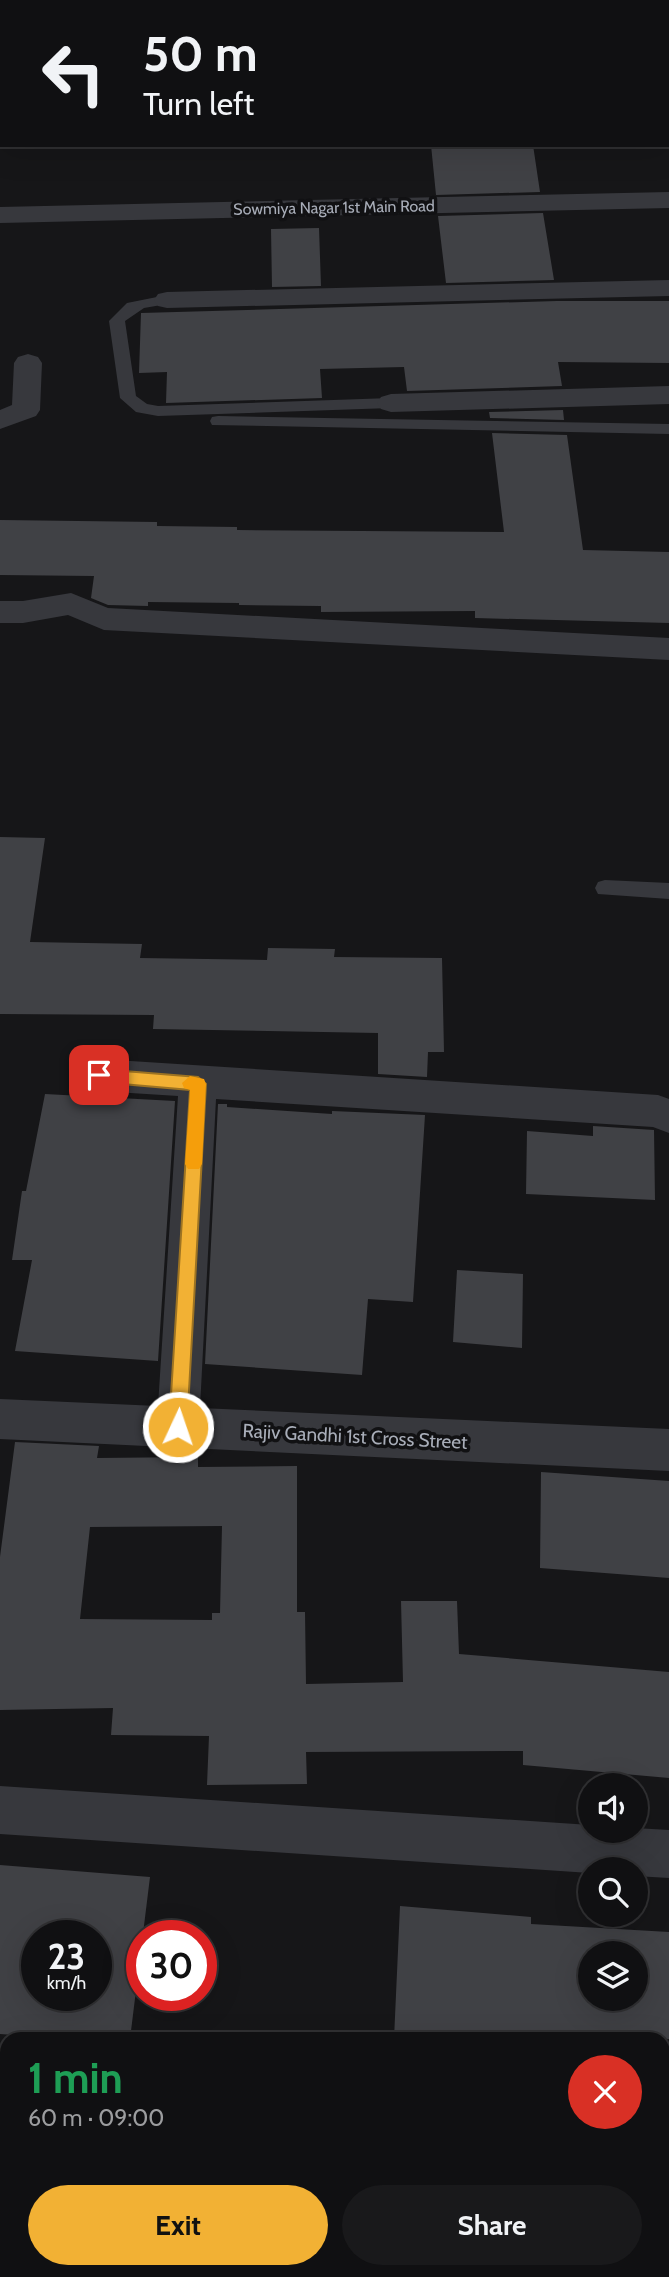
<!DOCTYPE html>
<meta charset="utf-8">
<style>
body{margin:0;font-family:Cabin,sans-serif;background:#19191b;color:#f1f3f6;height:100vh;display:flex;flex-direction:column;font-size:26px;white-space:nowrap}
*{box-sizing:border-box;margin:0}
p{font-size:23px;color:#9c9d9f}
.icon{flex:none;width:38px;height:38px;fill:none;stroke:currentColor;stroke-width:2;stroke-linecap:round;stroke-linejoin:round}
.map{position:relative;flex:1;overflow:hidden}
.drawer{position:absolute;left:0px;top:2032px;width:670px;height:247px;display:flex;flex-direction:column;background:#101012;border-radius:21px 21px 0 0;box-shadow:0 7px 28px #0002,0 0 0 2px #303032}
.drawer>*{flex:none}
.guide{position:absolute;left:0px;top:0px;width:670px;height:147px;box-shadow:0 7px 28px #0002,0 0 0 2px #303032;background:#101012;color:#f1f3f6;overflow:hidden}
.buttons{position:absolute;left:578px;top:1773px;display:grid;gap:14px}
.buttons a{display:grid;place-items:center;width:70px;height:70px;border-radius:50%;background:#101012;box-shadow:0 7px 28px #0002,0 0 0 2px #303032;font-size:35px}
.speed{position:absolute;left:21px;top:1920px;display:flex;gap:14px;font-size:35px;font-weight:700;text-align:center}
.speed>*{display:grid;place-content:center;width:91px;height:91px;border-radius:50%;background:#101012;box-shadow:0 7px 28px #0002,0 0 0 2px #303032;line-height:1}
.speed small{font-size:18px;font-weight:400}
.speed .limit{border:10px solid #d22;background:#fff;color:#111}
.pin{position:absolute;display:grid;place-items:center;width:60px;height:60px;color:#fff;margin:-30px;border-radius:14px;box-shadow:0 4px 10px #0006}
.me{position:absolute;width:77px;margin:-38px;rotate:3deg;stroke-linejoin:round;filter:drop-shadow(0 0 5px #0008)}
.turn{display:flex;align-items:center;gap:24px;height:147px;padding:0 28px;font-size:32px}
.turn .icon{width:91px;height:91px;stroke-width:2.5}
.turn b{display:block;font-size:49px;line-height:60px}
.round{display:grid;place-items:center;flex:none;width:74px;height:74px;border-radius:37px;background:#19191b}
.overview{display:flex;align-items:center;justify-content:space-between;height:119px;padding:0 28px}
h1{font-size:42px;font-weight:800;line-height:52px;color:#1e9e55}
.cta{display:flex;gap:14px;margin-top:auto;padding:14px 28px}
.cta a{flex:1;height:80px;border-radius:42px;background:#f2b134;color:#111;font-size:28px;font-weight:800;line-height:80px;text-align:center}
.cta a+a{background:#19191b;color:#f1f3f6}
.map>svg:first-child{display:block}
</style>
<div class="map">
<svg width="669" height="2277" viewBox="0 0 669 2277">
<rect width="100%" height="100%" fill="#161618"/>
<!-- green -->
<path fill="#1e261f" d="M0 0H327L2 2 0 60Z"/>
<!-- building -->
<path fill="#404145" fill-rule="evenodd" d="M431 145H533L540 192 436 195Z
M543 213 554 280 446 283 438 216Z
M319 228 321 286 272 287 271 229Z
M557 301H669V363L558 362 562 386 407 391 404 367 320 369 322 398 166 403 167 372 139 373 141 313Z
M563 410 564 420 490 418 489 412Z
M492 433 567 435 583 550 669 552V623L475 618V611L321 612V606L239 605V603L148 602V606L108 605 91 598 94 576 0 575V520L157 522V526L237 527V530L504 532Z
M0 837 45 838 30 942 142 944 140 958 267 960 268 948 335 949 334 957 442 958 444 1052H428L427 1077 378 1074V1033L153 1029 154 1015 0 1014Z
M45 1094 175 1101 158 1361 15 1351 32 1260H12L22 1191H26Z
M218 1104H227V1107L332 1114V1111L425 1115 413 1302 368 1299 362 1375 205 1364Z
M593 1126 654 1130 655 1200 526 1194 527 1131 593 1136Z
M457 1270 523 1274 522 1348 453 1342Z
M15 1442 99 1446 97 1458 198 1457V1467L297 1466V1612H305L306 1684 403 1682 401 1601H457L459 1654 669 1672V1778L523 1765V1751L306 1752 307 1784 207 1785 209 1736 111 1735 113 1708 0 1710V1557ZM222 1526 220 1613H212V1620L80 1619 90 1527Z
M541 1472 669 1481V1578L540 1568Z
M0 1865 150 1877 130 2039H69L0 2034ZM37 1936H96V1995H37Z
M400 1906 531 1917V1924L669 1932V2039H394ZM590 1953H635V1998H590Z"/>
<g fill="none" stroke-linecap="round" stroke-linejoin="round">
<!-- service -->
<path fill="#37383d" fill-rule="evenodd" d="M167 295 173 297 175 300 173 303 144 308 125 321 136 396 147 404 158 406 391 398 399 403 391 408 158 416 136 412 120 398 109 321 127 303Z
M218 416 669 424V434L212 425 210 421 212 417Z
M605 880 669 883V899L598 894 595 888 598 882Z"/>
<!-- minor -->
<path fill="#37383d" fill-rule="evenodd" d="M335 0H357L334 2Z
M627 0H649L650 2H628Z
M668 59H669V74H668Z
M0 60H2V74H0Z
M669 192V208L0 223V207Z
M669 280V296L167 308 158 306 154 300 158 294 167 292Z
M28 354 38 357 42 363 40 410 36 416 0 429V410L12 405 14 363 18 357Z
M669 386V404L391 412 381 409 377 403 381 397 391 394Z
M71 593 108 608 669 638V660L104 630 68 615 23 623H0V601H23Z
M99 1059 658 1095 669 1099V1133L653 1127 216 1099 200 1408 669 1429V1471L0 1439V1399L158 1406 178 1096 99 1091 86 1086 80 1075 86 1064Z
M0 1786 590 1825V1830H635V1828L669 1830V1878L635 1876V1869H590V1873L0 1834Z"/>
</g>
<!-- route -->
<path fill="#f2b134" stroke="#9d7322" stroke-width="2" d="M99 1069 198 1077 206 1084 187 1427 184 1433 178 1436 172 1433 169 1427 190 1090 99 1082 91 1075Z"/>
<!-- slow -->
<path fill="#f59e0b" d="M190 1076 204 1079 206 1084 202 1164 199 1169H188L185 1164 190 1090 184 1088 182 1083Z"/>
<g text-anchor="middle" stroke-width="7" stroke-linejoin="round" paint-order="stroke">
<!-- far-street labels -->
<g font-size="16" fill="#a8adb8" stroke="#111113">
<text transform="translate(334 207) rotate(-1)" y="6">Sowmiya Nagar 1st Main Road</text>
</g>
<!-- street labels -->
<g font-size="19" fill="#a8adb8" stroke="#111113">
<text transform="translate(355 1436) rotate(3)" y="7">Rajiv Gandhi 1st Cross Street</text>
</g>
</g>
</svg>
<div class="buttons">
<a><svg class="icon" aria-label="sound" viewBox="0 0 24 24"><path d="M4 9h4l5-4v14l-5-4H4zM17 9q2 3 0 6"/></svg></a>
<a><svg class="icon" aria-label="search" viewBox="0 0 24 24"><circle cx="10" cy="10" r="6"/><path d="M15 15l6 6"/></svg></a>
<a><svg class="icon" aria-label="layers" viewBox="0 0 24 24"><path d="M12 4l9 5-9 5-9-5zM3 14l9 5 9-5"/></svg></a>
</div>
<div class="speed"><div>23<small>km/h</small></div><div class="limit">30</div></div>
<div class="pin" style="left:99px;top:1075px;background:#d93025"><svg class="icon" aria-label="arrive" viewBox="0 0 24 24"><path d="M6 21V4h12l-3 4 3 4H6"/></svg></div>
<svg class="me" style="left:178px;top:1427px" viewBox="-20 -20 40 40"><circle r="17" fill="#f2b134" stroke="#fff" stroke-width="3"/><path d="M0-11L8 9 0 5-8 9z" fill="#fff"/></svg>
<div class="guide">
<div class="turn"><svg class="icon" aria-label="left" viewBox="0 0 24 24"><path d="M17 20v-9H6M10 6l-5 5 5 5"/></svg><div><b>50 m</b>Turn left</div></div>
</div>
<section class="drawer">
<div class="overview"><div><h1>1 min</h1><p>60 m · 09:00</p></div><a class="round" style="background:#d93025;color:#fff"><svg class="icon" aria-label="close" viewBox="0 0 24 24"><path d="M6 6l12 12M18 6L6 18"/></svg></a></div>
<div class="cta"><a>Exit</a><a>Share</a></div>
</section>
</div>
